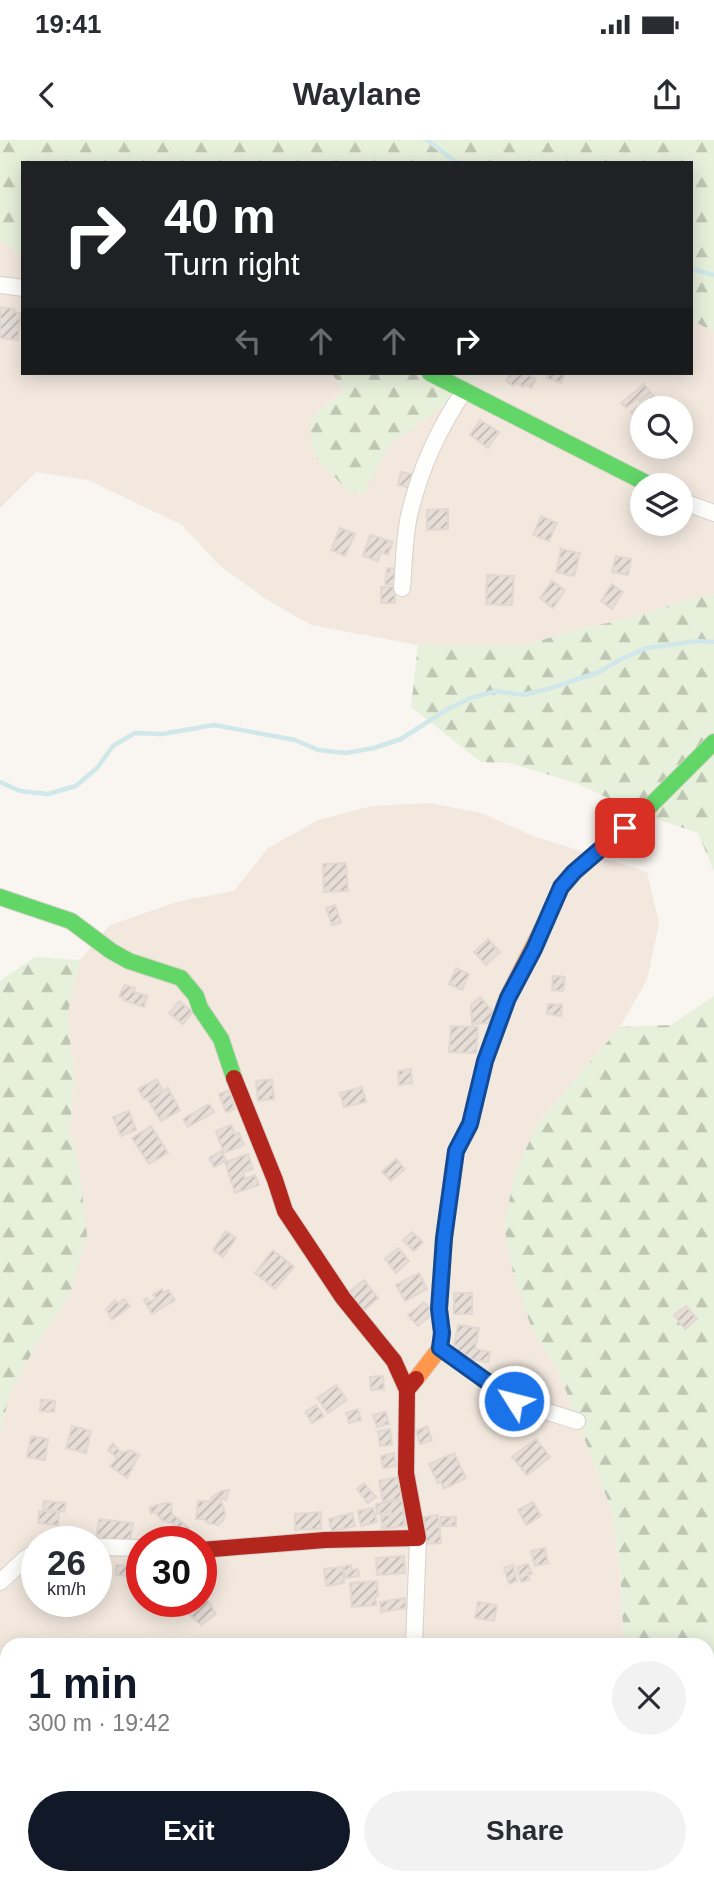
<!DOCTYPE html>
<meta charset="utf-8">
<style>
body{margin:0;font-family:Helvetica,sans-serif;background:#f2f2f3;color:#2b2b33;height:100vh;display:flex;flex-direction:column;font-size:26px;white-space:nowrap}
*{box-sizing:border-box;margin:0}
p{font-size:23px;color:#7c7c81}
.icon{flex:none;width:38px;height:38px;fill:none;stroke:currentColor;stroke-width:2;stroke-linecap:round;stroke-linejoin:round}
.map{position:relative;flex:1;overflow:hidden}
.side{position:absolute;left:0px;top:1498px;width:714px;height:247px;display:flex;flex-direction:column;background:#fff;border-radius:21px 21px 0 0;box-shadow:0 4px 18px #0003}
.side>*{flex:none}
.hud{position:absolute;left:21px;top:21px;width:672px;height:214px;border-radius:0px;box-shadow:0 4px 18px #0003;background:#202124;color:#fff;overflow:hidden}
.tools{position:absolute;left:630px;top:256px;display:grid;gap:14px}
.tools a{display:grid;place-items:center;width:63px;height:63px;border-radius:50%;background:#fff;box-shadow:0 4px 18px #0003;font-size:35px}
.speed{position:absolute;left:21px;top:1386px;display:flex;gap:14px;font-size:35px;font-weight:700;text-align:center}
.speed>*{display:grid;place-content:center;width:91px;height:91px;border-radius:50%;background:#fff;box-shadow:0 4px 18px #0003;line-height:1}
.speed small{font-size:18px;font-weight:400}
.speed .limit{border:10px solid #d22;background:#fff;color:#111}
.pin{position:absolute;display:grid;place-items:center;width:60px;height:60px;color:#fff;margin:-30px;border-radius:14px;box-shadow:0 4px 10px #0006}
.me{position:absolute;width:77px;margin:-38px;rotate:306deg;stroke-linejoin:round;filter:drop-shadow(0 0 5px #0008)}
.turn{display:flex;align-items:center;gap:24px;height:147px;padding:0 28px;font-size:32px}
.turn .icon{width:91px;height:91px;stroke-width:2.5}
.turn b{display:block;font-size:49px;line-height:60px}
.lanes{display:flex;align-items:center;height:66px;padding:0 28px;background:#0003;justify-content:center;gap:35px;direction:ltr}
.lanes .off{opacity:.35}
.round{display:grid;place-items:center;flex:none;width:74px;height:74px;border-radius:37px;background:#f2f2f3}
.head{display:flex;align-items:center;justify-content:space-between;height:119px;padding:0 28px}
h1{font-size:42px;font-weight:600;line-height:52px;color:#111827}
.action{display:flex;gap:14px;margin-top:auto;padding:14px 28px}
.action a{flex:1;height:80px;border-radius:42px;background:#111827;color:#fff;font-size:28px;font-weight:600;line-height:80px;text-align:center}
.action a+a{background:#f2f2f3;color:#2b2b33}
.status{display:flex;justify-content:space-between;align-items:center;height:49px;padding:0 35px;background:#fff;direction:ltr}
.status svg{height:19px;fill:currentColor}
header{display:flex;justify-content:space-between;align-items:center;height:91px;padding:0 28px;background:#fff;font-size:32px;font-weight:600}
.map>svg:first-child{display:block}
</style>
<div class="status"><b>19:41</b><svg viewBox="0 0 49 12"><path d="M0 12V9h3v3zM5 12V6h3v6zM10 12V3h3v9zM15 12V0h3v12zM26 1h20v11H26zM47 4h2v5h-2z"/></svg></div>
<header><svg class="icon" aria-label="back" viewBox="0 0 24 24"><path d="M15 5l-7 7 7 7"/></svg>Waylane<svg class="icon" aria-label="share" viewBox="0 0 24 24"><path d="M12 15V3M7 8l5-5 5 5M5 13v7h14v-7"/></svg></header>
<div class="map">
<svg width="714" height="1744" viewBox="0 0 714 1744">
<defs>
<pattern id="forest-firs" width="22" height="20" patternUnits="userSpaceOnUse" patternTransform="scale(1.75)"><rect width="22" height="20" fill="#e7f0db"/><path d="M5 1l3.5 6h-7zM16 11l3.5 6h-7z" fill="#c0c6b4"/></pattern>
<pattern id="building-hatch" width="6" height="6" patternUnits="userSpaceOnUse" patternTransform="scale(1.75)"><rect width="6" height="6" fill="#e6ded7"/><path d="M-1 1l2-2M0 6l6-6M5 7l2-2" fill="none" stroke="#bfb7b1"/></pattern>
</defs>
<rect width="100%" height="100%" fill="#f9f5f0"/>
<!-- residential -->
<path fill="#f2e8de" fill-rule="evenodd" d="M0 99 23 117V233H331L345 249 311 278 364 352 390 303 418 285 483 233H691V180L714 192V454L681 462 632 478 578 489 526 505H418L311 485 264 458 218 424 182 385 88 340 36 332 0 368ZM642 268H681V306H642ZM642 345H681V383H642Z
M429 663 482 673 533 696 647 732 659 784 647 840 620 887 539 982 532 1189 560 1235 612 1371 620 1427 624 1505H7V1738H702L704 1744H0V1293L10 1253 38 1202 81 1042 70 988 74 933 67 876 80 820 110 785 180 761 234 751 268 708 318 680 372 666ZM37 1402H96V1461H37ZM142 1402H201V1461H142Z"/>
<!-- forest -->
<path fill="url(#forest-firs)" d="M0 0H714V192L691 180V23H23V117L0 99Z
M331 233H483L418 285 390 303 364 353H350L313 314 310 278 345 250Z
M714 454V731L698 693 642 674 576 643 510 623 481 622 411 567 418 505H526L578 489 632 478 681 462Z
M35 817 80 820 67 876 74 933 70 988 81 1042 87 1095 70 1154 38 1202 10 1253 0 1293V841Z
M714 856V1744H704L702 1738H707V1505H624L620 1427 612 1371 560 1235 532 1189 514 1138 504 1085 516 1029 539 982 620 887 671 885Z"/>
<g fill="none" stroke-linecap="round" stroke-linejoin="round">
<!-- stream -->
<path stroke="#d0e8ea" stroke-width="4.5" d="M427 0 457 23
M691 129 714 135
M0 642 20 651 48 654 76 646 97 628 113 606 135 593 162 594 214 585 295 600 318 610 346 613 374 608 401 599 446 570 471 558 496 551 522 555 548 549 599 532 621 519 647 508 698 501 714 502"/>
</g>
<!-- building -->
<path fill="url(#building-hatch)" stroke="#e2d8d2" stroke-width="2" d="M0 167 15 169 14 172 21 173 18 200 0 198Z
M511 233H525L536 239 531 248 525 244 524 247 516 243 514 246 506 241Z
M548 233H565L561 243 546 238Z
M644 244 651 253 640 261 638 258 626 268 621 263Z
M653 255 663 268H642V286L631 272Z
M480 280 499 292 488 308 470 295Z
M401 332 420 336 417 349 398 345Z
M448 369V389L427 390V370Z
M541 376 557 383 549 401 533 395Z
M340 388 355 394 345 416 331 410Z
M370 395 393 402 388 415 381 412 378 421 363 416Z
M561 409 580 413 574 436 556 432Z
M616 416 631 419 628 435 612 432Z
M387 428 399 429 398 445 385 444Z
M487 435 514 436 512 465 486 464Z
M552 441 565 450 553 468 540 458Z
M612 444 623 452 612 469 601 461Z
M381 447H395V463H381Z
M346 723 348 751 324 752 323 724Z
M335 765 341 783 332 785 326 768Z
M488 799 500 812 486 825 474 812Z
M456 828 469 834 462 850 449 844Z
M553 836 565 837 563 851 552 850Z
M125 845 135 848 134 852 147 856 144 867 123 860 124 857 119 856Z
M480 857 493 872 490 883 472 884 471 865Z
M179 861 193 872 183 884 169 873Z
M548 864 562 865 561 876 547 874Z
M451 886 478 887 476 913 449 912Z
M411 929 412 943 399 945 398 931Z
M157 939 162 949 144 959 138 949Z
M272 939 274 959 258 961 256 941Z
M362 947 366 962 344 967 340 953Z
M168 948 180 970 161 981 148 960Z
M229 950 235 969 226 972 219 954Z
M209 964 214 972 188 987 183 979Z
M129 971 136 990 121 996 113 977Z
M231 985 235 994 239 993 244 1005 224 1013 216 991Z
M151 986 168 1013 149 1024 132 998Z
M221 1011 226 1020 214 1027 209 1018Z
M248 1014 253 1029 243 1032 245 1039 255 1035 259 1045 235 1053 225 1022Z
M396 1019 405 1029 391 1041 382 1032Z
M226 1091 236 1098 223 1117 213 1110Z
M412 1092 423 1102 414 1111 403 1100Z
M398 1108 409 1121 396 1133 385 1119Z
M273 1110 294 1127 275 1149 255 1133Z
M419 1133 427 1149 405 1161 396 1145Z
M364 1140 378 1158 363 1171 348 1153Z
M162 1149 164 1153 168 1150 175 1160 152 1174 144 1160 147 1158 149 1162 156 1158 153 1155Z
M454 1153H472V1174H454Z
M124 1159 130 1166 112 1180 106 1169 115 1160 118 1163Z
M424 1162 434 1173 418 1186 408 1175Z
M686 1166 697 1179 685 1189 674 1175Z
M458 1185 479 1188 475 1209 490 1212 488 1222 464 1218 465 1213 453 1211Z
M502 1231 516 1239 510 1250 495 1241Z
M383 1236 384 1249 371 1250 370 1237Z
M336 1245 347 1260 328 1273 317 1258Z
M41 1259 55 1261 54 1272 40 1271Z
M316 1265 324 1276 312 1283 305 1272Z
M358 1269 361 1280 349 1283 346 1273Z
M386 1272 389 1284 377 1287 373 1275Z
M72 1286 91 1291 86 1313 66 1308Z
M427 1286 432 1300 420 1304 416 1291Z
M390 1289 392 1305 380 1306 378 1291Z
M31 1296 48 1299 45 1320 27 1317Z
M536 1299 550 1317 527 1335 512 1317Z
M113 1303 121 1313 131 1310 139 1315 127 1338 110 1326 117 1318 108 1310Z
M394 1313 396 1326 383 1328 381 1316Z
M454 1313 466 1338 444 1349 441 1342 438 1343 429 1324Z
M397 1337 402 1358 383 1362 379 1341Z
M364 1343 376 1357 368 1363 357 1349Z
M229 1350 226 1360 220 1357 225 1373 223 1381 218 1385 207 1383 204 1379H196L198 1361H212L211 1358 221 1351Z
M402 1360 405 1386 382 1389 381 1376 391 1375V1372L377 1374 376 1364Z
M44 1361 66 1363 64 1372 43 1369Z
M533 1362 541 1376 526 1385 518 1370Z
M165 1363H171L172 1374 189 1388 187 1394 178 1393 173 1383 162 1380 155 1372 151 1374 150 1367Z
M373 1368 377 1382 361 1386 358 1371Z
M39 1371 59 1372 58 1385 38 1383Z
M321 1372V1389L295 1390V1374Z
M352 1373 355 1386 332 1392 329 1379Z
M438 1375 441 1403 426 1404 424 1377Z
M441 1377H456V1386H441Z
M99 1379 133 1383 130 1402 96 1399Z
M545 1408 548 1423 535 1426 531 1411Z
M404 1416 405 1433 377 1435 376 1418Z
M528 1424 532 1434 528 1435 530 1440 521 1442 517 1427Z
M116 1425 133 1426 132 1436 116 1435Z
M351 1425 352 1430 358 1429 359 1436 345 1438 344 1426Z
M513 1425 517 1441 509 1444 504 1428Z
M343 1427 344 1443 326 1446 324 1429Z
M377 1441 378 1456 375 1457 376 1465 352 1467 350 1443Z
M405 1458 406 1468 381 1472 380 1462Z
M207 1459 216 1474 201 1485 188 1473Z
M478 1462 497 1465 494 1481 475 1478Z
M618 1738H665L666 1739 660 1744H614L612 1742Z"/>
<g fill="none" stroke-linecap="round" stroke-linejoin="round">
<defs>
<path id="street" d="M0 145 23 148
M681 361 714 373
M402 448C404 425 404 399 409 376 419 332 439 288 464 251
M440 1208 514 1261 577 1281
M96 1407 142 1408
M0 1442 25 1419 37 1411
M414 1505 418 1398
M0 1537 7 1542
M445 1738 447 1744"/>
<path id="fast" d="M430 233 650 345
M0 757 71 781 111 811 129 821 181 838 196 856 200 868 221 899 234 938
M546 781 561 748 574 732 642 674 714 602"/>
<path id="slow" d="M416 1239 440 1208 442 1193 439 1169 444 1098 456 1011 470 984 485 921 507 858 546 781"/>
<path id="jam" d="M234 938 275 1040 285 1071 343 1158 394 1221 407 1250
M201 1410 325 1400 418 1398 406 1333 407 1250 416 1239"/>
</defs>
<!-- street casing -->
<use href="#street" stroke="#d7d1cb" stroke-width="18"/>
<!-- fast casing -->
<use href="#fast" stroke="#d9d2cb" stroke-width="18"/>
<!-- slow casing -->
<use href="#slow" stroke="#d9d2cb" stroke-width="18"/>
<!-- jam casing -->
<use href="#jam" stroke="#d9d2cb" stroke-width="18"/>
<!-- street -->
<use href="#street" stroke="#fefefd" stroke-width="16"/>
<!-- fast -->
<use href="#fast" stroke="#63d668" stroke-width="16"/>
<!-- slow -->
<use href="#slow" stroke="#ff974d" stroke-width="16"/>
<!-- jam -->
<use href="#jam" stroke="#b3261e" stroke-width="16"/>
</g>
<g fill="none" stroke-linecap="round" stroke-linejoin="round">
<defs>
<path id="route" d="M514 1261 440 1208 442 1193 439 1169 444 1098 456 1011 470 984 485 921 508 858 534 809 561 747 574 732 625 688"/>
</defs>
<!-- route casing -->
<use href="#route" stroke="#114b97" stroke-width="18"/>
<!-- route -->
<use href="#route" stroke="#1a73e8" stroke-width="12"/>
</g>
</svg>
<div class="tools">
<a><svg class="icon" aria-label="search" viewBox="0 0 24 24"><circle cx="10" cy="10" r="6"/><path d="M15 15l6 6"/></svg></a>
<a><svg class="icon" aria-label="layers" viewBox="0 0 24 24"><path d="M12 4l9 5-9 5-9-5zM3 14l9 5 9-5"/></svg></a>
</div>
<div class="speed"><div>26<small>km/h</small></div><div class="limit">30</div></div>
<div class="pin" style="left:625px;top:688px;background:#d93025"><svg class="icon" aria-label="arrive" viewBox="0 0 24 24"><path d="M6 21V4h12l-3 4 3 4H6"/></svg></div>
<svg class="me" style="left:514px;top:1261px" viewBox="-20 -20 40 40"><circle r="17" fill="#1a73e8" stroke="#fff" stroke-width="3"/><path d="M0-11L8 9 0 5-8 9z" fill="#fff"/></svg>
<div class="hud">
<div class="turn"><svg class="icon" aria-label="right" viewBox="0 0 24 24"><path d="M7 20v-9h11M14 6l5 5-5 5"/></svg><div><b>40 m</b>Turn right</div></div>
<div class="lanes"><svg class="icon off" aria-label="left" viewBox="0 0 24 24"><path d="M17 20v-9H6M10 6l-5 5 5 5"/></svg><svg class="icon off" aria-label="ahead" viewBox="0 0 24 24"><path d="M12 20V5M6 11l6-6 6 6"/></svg><svg class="icon off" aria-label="ahead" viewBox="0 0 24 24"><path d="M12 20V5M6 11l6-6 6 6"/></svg><svg class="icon" aria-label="right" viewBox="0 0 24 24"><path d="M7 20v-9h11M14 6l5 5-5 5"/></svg></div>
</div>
<section class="side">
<div class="head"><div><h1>1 min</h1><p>300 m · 19:42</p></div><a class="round"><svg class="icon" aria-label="close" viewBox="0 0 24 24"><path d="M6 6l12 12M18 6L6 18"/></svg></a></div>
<div class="action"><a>Exit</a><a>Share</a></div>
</section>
</div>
